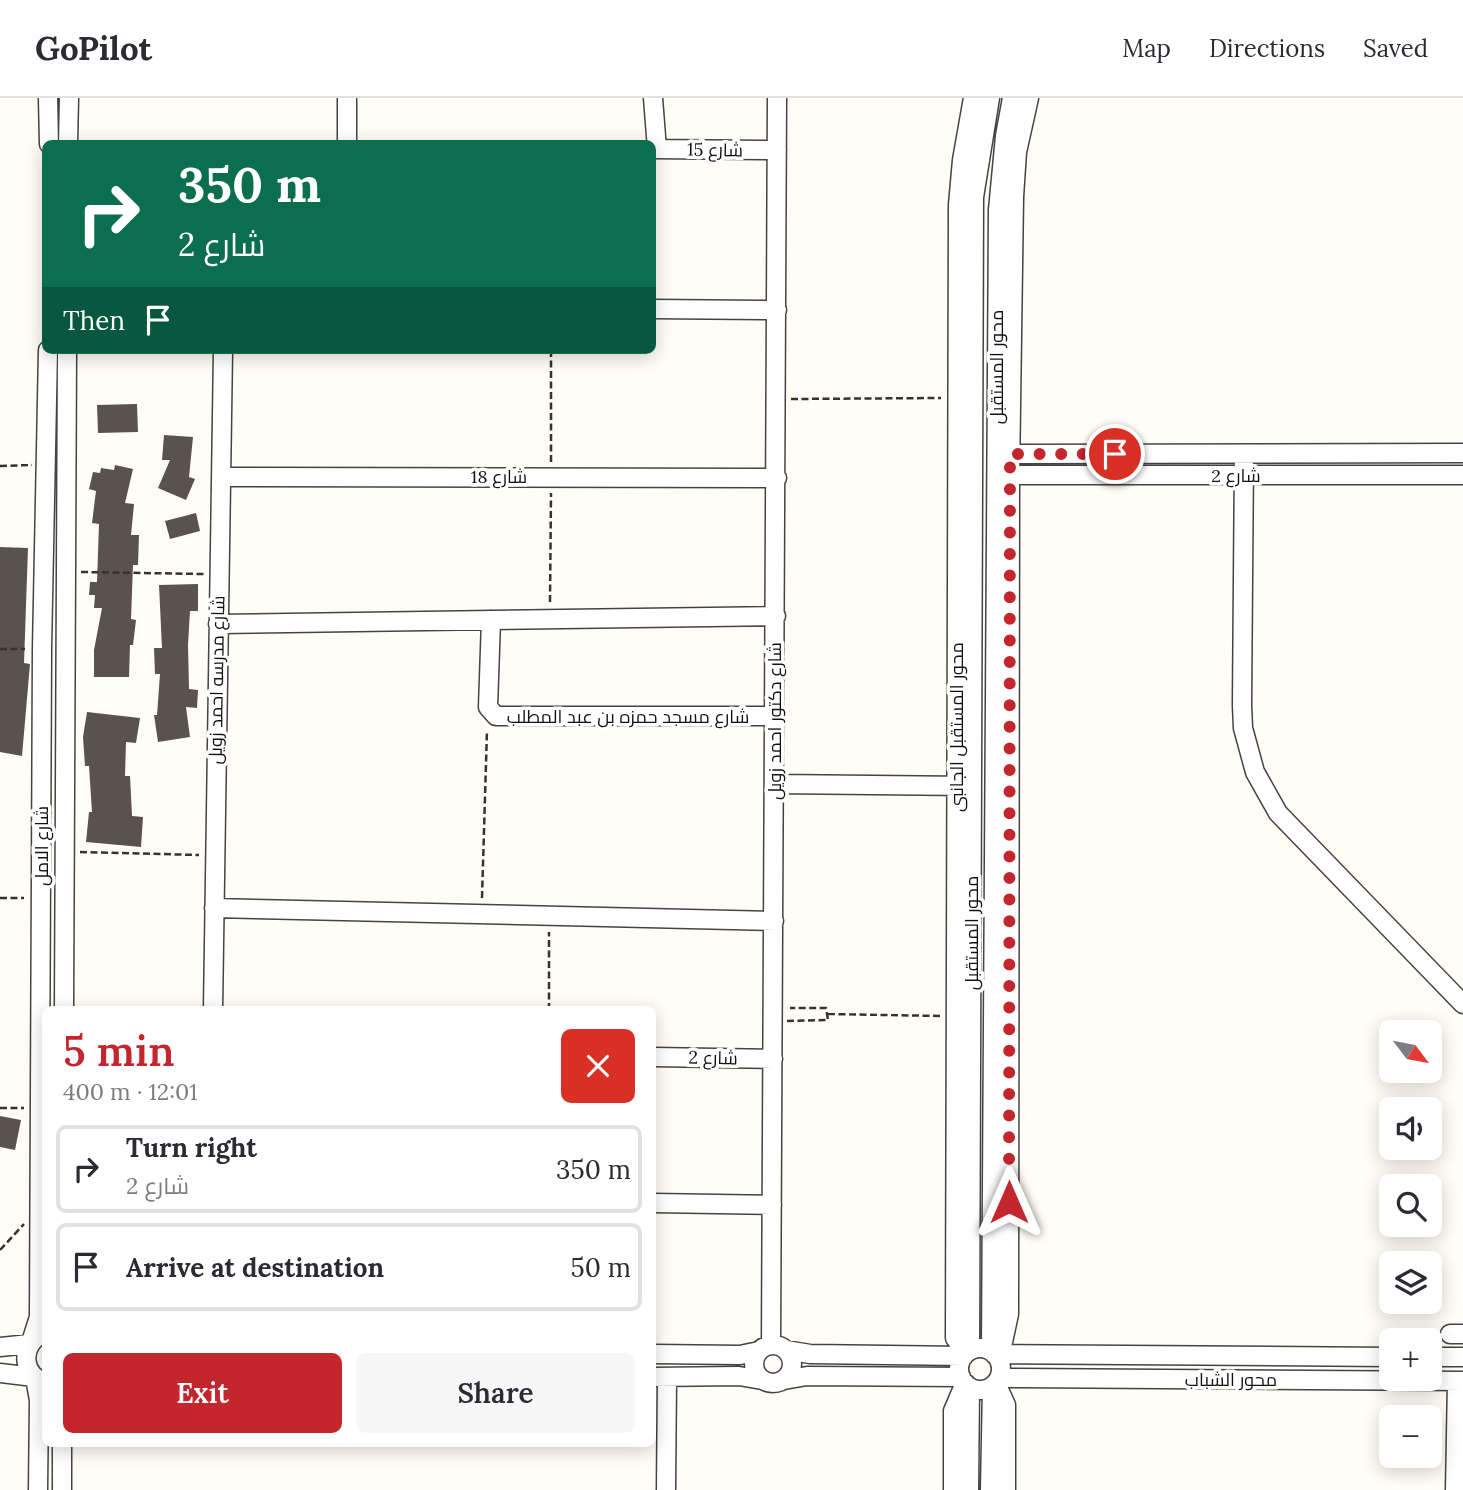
<!DOCTYPE html>
<meta charset="utf-8">
<style>
body{margin:0;font-family:Lora,Cairo,serif;background:#f7f7f7;color:#2b2b33;height:100vh;display:flex;flex-direction:column;font-size:26px;white-space:nowrap}
*{box-sizing:border-box;margin:0}
p{font-size:23px;color:#7c7c81}
.icon{flex:none;width:38px;height:38px;fill:none;stroke:currentColor;stroke-width:2;stroke-linecap:round;stroke-linejoin:round}
.map{position:relative;flex:1;overflow:hidden}
.panel{position:absolute;left:42px;top:908px;width:614px;height:441px;display:flex;flex-direction:column;background:#fff;border-radius:10px;box-shadow:0 4px 18px #0003}
.panel>*{flex:none}
.banner{position:absolute;left:42px;top:42px;width:614px;height:214px;border-radius:10px;box-shadow:0 4px 18px #0003;background:#0b6e4f;color:#fff;overflow:hidden}
.needle{width:46px;rotate:122deg}
.buttons{position:absolute;left:1379px;top:922px;display:grid;gap:14px}
.buttons a{display:grid;place-items:center;width:63px;height:63px;border-radius:10px;background:#fff;box-shadow:0 4px 18px #0003;font-size:35px}
.pin{position:absolute;display:grid;place-items:center;width:60px;height:60px;color:#fff;margin:-30px;border:4px solid #fff;border-radius:50%;box-shadow:0 2px 7px #0007}
.me{position:absolute;width:77px;margin:-38px;rotate:0deg;stroke-linejoin:round;filter:drop-shadow(0 0 5px #0008)}
.turn{display:flex;align-items:center;gap:24px;height:147px;padding:0 21px;font-size:32px}
.turn .icon{width:91px;height:91px;stroke-width:2.5}
.turn b{display:block;font-size:49px;line-height:60px}
.then{display:flex;align-items:center;height:66px;padding:0 21px;background:#0003;gap:14px;font-size:26px}
.round{display:grid;place-items:center;flex:none;width:74px;height:74px;border-radius:10px;background:#f7f7f7}
.overview{display:flex;align-items:center;justify-content:space-between;height:119px;padding:0 21px}
h1{font-size:42px;font-weight:600;line-height:52px;color:#c4262e}
.button{display:flex;gap:14px;margin-top:auto;padding:14px 21px}
.button a{flex:1;height:80px;border-radius:10px;background:#c4262e;color:#fff;font-size:28px;font-weight:600;line-height:80px;text-align:center}
.button a+a{background:#f7f7f7;color:#2b2b33}
ul{padding:0;list-style:none}
li{display:flex;align-items:center;gap:21px;height:88px;margin:0 14px 10px;padding:0 7px;border:4px solid #e1e1e2;border-radius:10px}
li div{flex:1}
li b{display:block;font-size:26px}
li em{font-style:normal}
header{display:flex;align-items:center;gap:42px;box-sizing:border-box;height:98px;padding:0 35px;background:#fff;border-bottom:2px solid #e1e1e2}
header strong{font-size:33px}
nav{display:flex;gap:38px;margin-inline-start:auto;font-size:24px}
.map>svg:first-child{display:block}
</style>
<header>
<strong>GoPilot</strong>
<nav><a>Map</a><a>Directions</a><a>Saved</a></nav>
</header>
<div class="map">
<svg width="1463" height="1392" viewBox="0 0 1463 1392">
<rect width="100%" height="100%" fill="#fffdf5"/>
<!-- building -->
<path fill="#5a524d" d="M137 306 138 334 98 335 97 307Z
M164 337 193 339 189 379 195 381 186 402 158 390 170 362H162Z
M115 367 133 371 125 405 134 406 131 437H139L138 467H133L131 521 136 522 133 547H130L129 579H94V552L102 510H94L95 497H89L90 484H97L99 426 92 425 96 393 89 391 93 374 100 375 101 370 114 372Z
M196 415 200 433 170 441 165 423Z
M0 449 28 450 24 565 30 566 22 658 0 654Z
M198 486V513H190L188 547 189 591 198 592 197 610 186 609 190 639 158 644 154 617H157L160 576H155L154 550H162L159 487Z
M87 614 140 620 136 645 126 644 125 678H130L132 718 143 719 141 749 86 744 89 714H92L89 668H85L83 639Z
M0 1018 21 1022 15 1052 0 1049Z"/>
<g fill="none" stroke-linecap="round" stroke-linejoin="round">
<defs>
<path id="minor" d="M48 0 49 46
M347 0V46
M653 0 657 51
M68 46 69 0
M653 51 777 52
M653 211 777 212
M1011 356 1463 355
M1244 356 1242 607 1243 630 1255 674 1278 715 1463 906
M1010 377H1463
M221 379 777 380
M491 522 488 609 496 618H776
M218 526 776 518
M775 686 969 688
M214 810 774 823
M64 912 67 252
M213 912 223 252
M653 959 773 961
M653 1105 772 1107
M1450 1236H1463
M40 1237C20 1250 22 1277 46 1285
M31 1244 39 1219 42 551 48 252
M754 1266a19 19 0 1 1 38 0a19 19 0 1 1-38 0Z
M771 1247 777 0
M0 1249 29 1246
M959 1271a21 21 0 1 1 42 0a21 21 0 1 1-42 0Z
M786 1252 810 1256 964 1258
M970 1252 974 99 990 0
M991 1253 998 112 1005 38 1012 0
M966 1255 955 1240 958 107 962 62 973 0
M653 1256 740 1257 759 1253
M994 1256 1003 1244 1009 1216 1010 377 1014 99 1017 54 1029 0
M995 1256 1391 1259
M1430 1259H1463
M0 1275 34 1279
M653 1279 739 1278 762 1282
M35 1280 39 1302 38 1392
M999 1280 1463 1283
M784 1282 807 1278 961 1279
M996 1285 1006 1307V1392
M62 1392V1346
M666 1392 667 1279
M953 1392V1313L965 1285
M969 1392 970 1289
M990 1392 992 1288
M1455 1392 1457 1283"/>
</defs>
<!-- minor casing -->
<use href="#minor" stroke="#444" stroke-width="21"/>
<!-- path -->
<path stroke="#333" stroke-width="2.5" stroke-dasharray="7 3.5" stroke-linecap="butt" d="M791 301 941 300
M551 364V252
M0 368 32 367
M81 474 204 476
M550 504 551 395
M0 551H25
M80 754 199 757
M0 800H24
M482 800 487 632
M549 912V834
M828 916 940 918
M787 923 828 922 826 910H790
M0 1010H24
M0 1152 24 1126"/>
<!-- minor -->
<use href="#minor" stroke="#fff" stroke-width="18"/>
</g>
<g fill="none" stroke-linecap="round" stroke-linejoin="round">
<!-- route -->
<path stroke="#c4262e" stroke-width="12" stroke-dasharray="0 21.6" d="M1009 1104 1010 356H1115"/>
</g>
<g text-anchor="middle" stroke-width="7" stroke-linejoin="round" paint-order="stroke">
<!-- street labels -->
<g font-size="18" fill="#111" stroke="#fff">
<text transform="translate(715 52) rotate(1)" y="6">شارع 15</text>
<text transform="translate(997 269) rotate(-90)" y="6">محور المستقبل</text>
<text x="1236" y="384">شارع 2</text>
<text x="499" y="385">شارع 18</text>
<text transform="translate(217 582) rotate(-89)" y="6">شارع مدرسه احمد زويل</text>
<text x="628" y="625">شارع مسجد حمزه بن عبد المطلب</text>
<text transform="translate(775 623) rotate(-90)" y="6">شارع دكتور احمد زويل</text>
<text transform="translate(957 629) rotate(-90)" y="6">محور المستقبل الجانبى</text>
<text transform="translate(42 748) rotate(-90)" y="6">شارع الامل</text>
<text transform="translate(972 835) rotate(-90)" y="6">محور المستقبل</text>
<text transform="translate(713 960) rotate(1)" y="6">شارع 2</text>
<text x="1231" y="1288">محور الشباب</text>
</g>
</g>
</svg>
<div class="buttons">
<a><svg class="needle" viewBox="-14 -14 28 28"><path d="M0-13l5 13h-10z" fill="#e53935"/><path d="M0 13l5-13h-10z" fill="#7c7c81"/></svg></a>
<a><svg class="icon" aria-label="sound" viewBox="0 0 24 24"><path d="M4 9h4l5-4v14l-5-4H4zM17 9q2 3 0 6"/></svg></a>
<a><svg class="icon" aria-label="search" viewBox="0 0 24 24"><circle cx="10" cy="10" r="6"/><path d="M15 15l6 6"/></svg></a>
<a><svg class="icon" aria-label="layers" viewBox="0 0 24 24"><path d="M12 4l9 5-9 5-9-5zM3 14l9 5 9-5"/></svg></a>
<a>+</a>
<a>−</a>
</div>
<div class="pin" style="left:1115px;top:356px;background:#d93025"><svg class="icon" aria-label="arrive" viewBox="0 0 24 24"><path d="M6 21V4h12l-3 4 3 4H6"/></svg></div>
<svg class="me" style="left:1009px;top:1104px" viewBox="-20 -20 40 40"><path d="M0-17L14 15 0 8-14 15z" fill="#c4262e" stroke="#fff" stroke-width="4"/></svg>
<div class="banner">
<div class="turn"><svg class="icon" aria-label="right" viewBox="0 0 24 24"><path d="M7 20v-9h11M14 6l5 5-5 5"/></svg><div><b>350 m</b>شارع 2</div></div>
<div class="then">Then<svg class="icon" aria-label="arrive" viewBox="0 0 24 24"><path d="M6 21V4h12l-3 4 3 4H6"/></svg></div>
</div>
<section class="panel">
<div class="overview"><div><h1>5 min</h1><p>400 m · 12:01</p></div><a class="round" style="background:#d93025;color:#fff"><svg class="icon" aria-label="close" viewBox="0 0 24 24"><path d="M6 6l12 12M18 6L6 18"/></svg></a></div>
<ul>
<li><svg class="icon" aria-label="right" viewBox="0 0 24 24"><path d="M7 20v-9h11M14 6l5 5-5 5"/></svg><div><b>Turn right</b><p>شارع 2</p></div><em>350 m</em></li>
<li><svg class="icon" aria-label="arrive" viewBox="0 0 24 24"><path d="M6 21V4h12l-3 4 3 4H6"/></svg><div><b>Arrive at destination</b></div><em>50 m</em></li>
</ul>
<div class="button"><a>Exit</a><a>Share</a></div>
</section>
</div>
